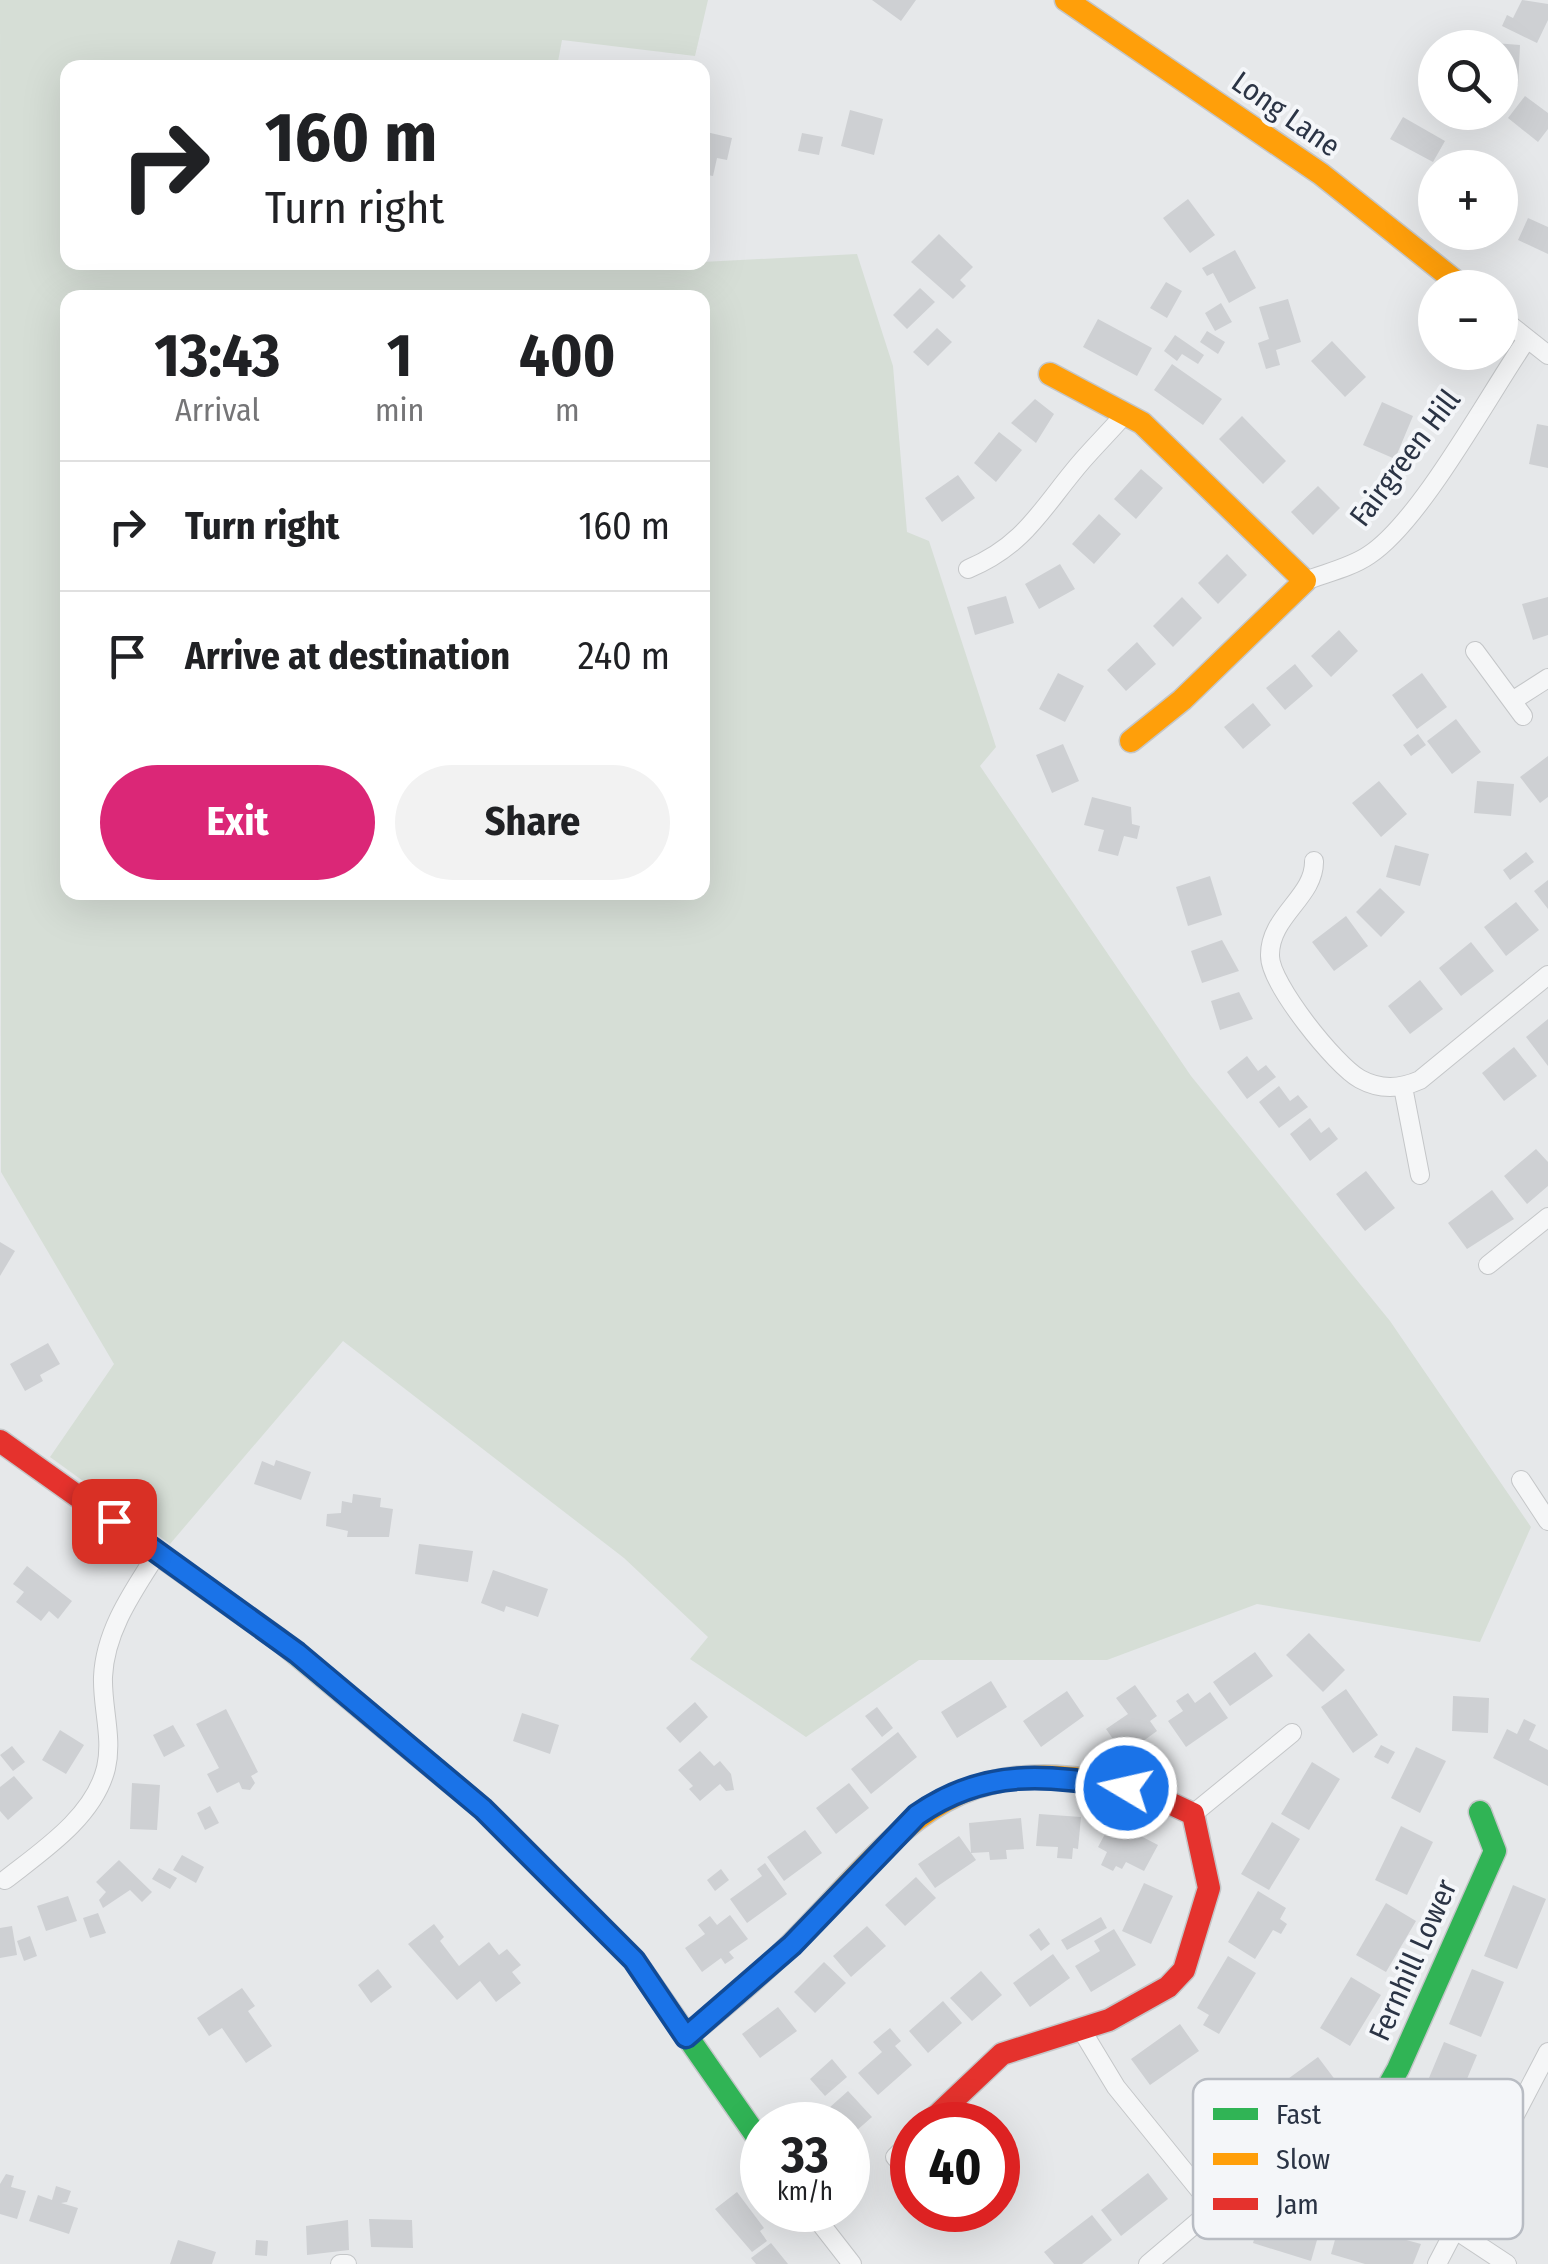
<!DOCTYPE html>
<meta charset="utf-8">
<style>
body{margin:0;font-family:"Fira Sans Condensed",sans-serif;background:#f2f2f2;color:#202124;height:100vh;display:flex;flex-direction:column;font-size:38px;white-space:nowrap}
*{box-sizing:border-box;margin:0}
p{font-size:32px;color:#757577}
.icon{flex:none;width:55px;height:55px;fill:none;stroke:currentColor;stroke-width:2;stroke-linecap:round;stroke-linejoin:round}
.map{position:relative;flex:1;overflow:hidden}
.drawer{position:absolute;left:60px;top:290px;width:650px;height:610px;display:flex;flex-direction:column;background:#fff;border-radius:20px;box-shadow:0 10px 40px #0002}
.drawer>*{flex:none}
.guide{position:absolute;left:60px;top:60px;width:650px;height:210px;border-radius:20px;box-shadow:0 10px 40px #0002;background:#fff;color:#202124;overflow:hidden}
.controls{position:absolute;left:1418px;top:30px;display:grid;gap:20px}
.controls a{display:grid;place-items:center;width:100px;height:100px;border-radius:50%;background:#fff;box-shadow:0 10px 40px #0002;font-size:50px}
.speed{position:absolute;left:740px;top:2102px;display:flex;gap:20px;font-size:50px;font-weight:700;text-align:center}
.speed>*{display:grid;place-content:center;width:130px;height:130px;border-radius:50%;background:#fff;box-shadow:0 10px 40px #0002;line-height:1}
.speed small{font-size:25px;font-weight:400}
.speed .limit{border:15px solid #d22;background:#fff;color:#111}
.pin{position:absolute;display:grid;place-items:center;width:85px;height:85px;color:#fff;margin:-42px;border-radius:20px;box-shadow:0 5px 15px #0006}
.me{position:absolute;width:110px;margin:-55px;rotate:279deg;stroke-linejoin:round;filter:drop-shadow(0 0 8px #0008)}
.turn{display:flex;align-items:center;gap:35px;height:210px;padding:0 40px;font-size:45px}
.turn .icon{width:130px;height:130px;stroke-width:2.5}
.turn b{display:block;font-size:70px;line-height:85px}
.eta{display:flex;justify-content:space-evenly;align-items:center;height:170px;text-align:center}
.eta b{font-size:60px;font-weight:700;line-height:70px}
.button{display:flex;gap:20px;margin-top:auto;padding:20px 40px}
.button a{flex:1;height:115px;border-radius:60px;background:#db2777;color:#fff;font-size:40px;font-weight:700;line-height:115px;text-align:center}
.button a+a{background:#f2f2f2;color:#202124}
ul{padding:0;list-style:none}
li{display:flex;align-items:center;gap:30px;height:130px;padding:0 40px;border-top:2px solid #e0e0e0}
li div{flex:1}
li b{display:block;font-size:38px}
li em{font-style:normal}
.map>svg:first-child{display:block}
</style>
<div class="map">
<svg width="1548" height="2264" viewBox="0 0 1548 2264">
<rect width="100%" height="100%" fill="#e6e8ea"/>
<!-- green -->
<path fill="#d6ded6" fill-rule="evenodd" d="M0 0H708L695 56 562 40 557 67 68 68V262H702L857 254 893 366 907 532 929 541 996 747 980 766 1191 1076 1390 1321 1531 1527 1480 1642 1257 1604 1107 1660H919L806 1737 690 1659 708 1637 624 1558 343 1341 170 1544 50 1457 114 1364 1 1172ZM68 298H702V892H68Z"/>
<!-- building -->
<path fill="#ced0d3" d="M872 0H916L901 21Z
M1522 0 1548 4V20L1537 43 1502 26 1507 15 1513 18Z
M1482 42 1520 45 1518 85 1500 84V48H1482Z
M1525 96 1548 113V129L1538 142 1508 118Z
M850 110 883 119 874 155 841 146Z
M1403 117 1445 141 1433 162 1390 139Z
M702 131 732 138 727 160 717 158 713 176 702 174Z
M802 133 823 137 819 155 798 151Z
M1188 199 1215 235 1190 253 1163 218Z
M1528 218 1548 227V254L1518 240Z
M939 234 973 267 960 280 966 286 953 299 911 262Z
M1235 250 1256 288 1229 303 1213 273 1207 276 1202 268Z
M1166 282 1182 291 1167 318 1150 308Z
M920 288 935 302 907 329 893 315Z
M1288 299 1301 342 1276 350 1280 365 1266 369 1258 343 1269 339 1259 307Z
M1221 303 1232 322 1215 331 1205 313Z
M1098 319 1152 348 1137 376 1083 347Z
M937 328 952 342 928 366 913 352Z
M1207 331 1225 342 1218 354 1200 342Z
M1175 335 1204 355 1198 364 1182 354 1177 361 1164 351Z
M1332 341 1366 377 1345 397 1311 361Z
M1172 364 1222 399 1203 425 1154 390Z
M1035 399 1054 414 1036 443 1011 423Z
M1382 402 1413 416 1395 459 1363 445Z
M1242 416 1286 461 1263 484 1219 439Z
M1537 424 1548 426V468L1529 464Z
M999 432 1022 450 996 482 974 463Z
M1141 469 1163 488 1136 519 1114 499Z
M958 475 975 498 942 522 925 498Z
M1318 486 1340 508 1313 535 1291 512Z
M1099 514 1121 534 1094 564 1072 544Z
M1227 554 1247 575 1218 604 1198 583Z
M1060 564 1075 589 1039 609 1025 584Z
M1006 596 1014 623 975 635 967 607Z
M1182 597 1202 618 1173 647 1153 626Z
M1548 597V635L1533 640 1522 604Z
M1339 630 1358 651 1331 677 1311 656Z
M1137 642 1156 664 1126 691 1107 670Z
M1295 664 1313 686 1285 710 1266 688Z
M1058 673 1084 686 1065 722 1039 709Z
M1422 673 1447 707 1417 729 1392 695Z
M1253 703 1271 725 1243 749 1224 727Z
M1456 719 1481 752 1452 774 1427 741Z
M1418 734 1426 745 1411 756 1403 745Z
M1063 744 1079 781 1052 793 1036 755Z
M1548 756V797L1540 803 1520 777Z
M1379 781 1407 814 1381 837 1352 803Z
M1477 781 1514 784 1511 816 1474 813Z
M1092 797 1131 807 1132 824 1140 826 1137 839 1124 836 1118 856 1098 851 1104 830 1084 825Z
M1395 845 1429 854 1420 886 1386 877Z
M1526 852 1534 862 1510 880 1503 870Z
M1210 876 1222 915 1188 926 1176 887Z
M1548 880V909L1534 891Z
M1380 888 1405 912 1381 937 1356 912Z
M1516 902 1539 930 1506 956 1484 927Z
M1346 916 1368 946 1334 971 1312 942Z
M1222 940 1239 971 1202 983 1191 951Z
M1471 942 1494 971 1461 996 1439 968Z
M1420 980 1443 1009 1410 1034 1388 1006Z
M1239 992 1253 1019 1220 1030 1211 1001Z
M1548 1019V1066L1526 1037Z
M1514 1047 1537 1076 1504 1101 1482 1073Z
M1247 1056 1258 1071 1266 1065 1276 1077 1247 1099 1227 1072Z
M1279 1086 1290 1101 1298 1095 1308 1107 1279 1128 1259 1102Z
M1310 1118 1321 1133 1329 1127 1338 1139 1310 1161 1290 1134Z
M1536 1149 1548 1162V1186L1527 1204 1504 1176Z
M1366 1171 1395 1208 1365 1231 1336 1194Z
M1492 1190 1514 1219 1467 1249 1448 1223Z
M0 1242 15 1251 0 1276Z
M48 1343 60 1364 40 1375 43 1381 25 1391 10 1364Z
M276 1460 311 1472 301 1500 254 1484 262 1461 274 1466Z
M353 1494 381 1498 380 1507 393 1509 389 1537H347L348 1531 326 1526 327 1514 341 1513 342 1501 352 1503Z
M419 1544 473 1551 468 1582 415 1574Z
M27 1566 72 1601 58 1619 49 1611 41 1621 16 1602 24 1592 13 1584Z
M493 1570 548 1589 538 1617 506 1606 504 1612 481 1603Z
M1309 1633 1345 1670 1323 1692 1286 1655Z
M1255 1652 1273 1676 1230 1706 1213 1682Z
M991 1681 1007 1707 957 1738 941 1712Z
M1135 1685 1157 1716 1150 1721 1157 1731 1124 1755 1106 1729 1128 1714 1116 1698Z
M1346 1689 1378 1735 1353 1753 1321 1707Z
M1067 1691 1084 1716 1041 1747 1023 1721Z
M1210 1692 1228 1718 1186 1747 1168 1721 1183 1711 1176 1701 1188 1693 1195 1703Z
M1453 1696 1489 1698 1488 1733 1452 1731Z
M695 1702 708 1717 680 1743 666 1728Z
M877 1707 893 1728 882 1737 865 1716Z
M226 1709 258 1772 251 1776 255 1783 250 1790 242 1789 239 1782 217 1793 207 1774 219 1768 196 1724Z
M522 1713 559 1725 550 1754 513 1741Z
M1524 1719 1536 1725 1529 1740 1548 1750V1786L1493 1758 1507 1729 1517 1734Z
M173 1725 185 1746 164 1757 153 1735Z
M60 1730 84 1745 66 1774 42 1760Z
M898 1732 917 1757 871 1794 851 1769Z
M1381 1745 1395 1752 1388 1764 1374 1757Z
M12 1746 25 1762 13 1771 0 1755Z
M1416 1747 1446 1761 1420 1813 1391 1798Z
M700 1751 714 1766 720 1761 731 1774 734 1790 726 1791 720 1784 700 1801 689 1789 693 1786 678 1770Z
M1312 1762 1340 1779 1309 1830 1281 1814Z
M14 1776 33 1798 8 1820 0 1811V1787Z
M132 1783 160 1785 157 1830 130 1829Z
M849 1783 869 1808 836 1834 816 1808Z
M210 1806 219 1823 205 1830 197 1813Z
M1039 1814 1081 1817 1078 1849 1073 1848 1072 1859 1057 1858 1058 1847 1036 1846Z
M1021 1818 1024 1849 1006 1850 1007 1859 990 1860 989 1852 971 1853 969 1823Z
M1112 1821 1158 1845 1144 1871 1126 1862 1122 1869 1116 1866 1113 1871 1101 1865 1107 1852 1098 1847Z
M1272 1822 1300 1839 1269 1890 1241 1874Z
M1401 1826 1433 1842 1407 1895 1375 1880Z
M805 1830 822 1853 784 1881 767 1857Z
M959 1836 976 1860 935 1888 918 1864Z
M182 1855 204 1867 196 1883 173 1870Z
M119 1860 152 1892 142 1902 130 1890 103 1908 99 1900 106 1892 96 1882Z
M765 1863 787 1894 747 1923 730 1899 762 1876 757 1869Z
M159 1868 177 1878 170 1889 152 1879Z
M721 1869 729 1880 715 1891 707 1880Z
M916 1877 936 1898 905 1926 885 1905Z
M1144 1883 1173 1896 1151 1944 1122 1931Z
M1513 1885 1546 1899 1517 1969 1484 1956Z
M1258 1891 1286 1908 1280 1919 1287 1924 1281 1934 1273 1930 1255 1959 1228 1942Z
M68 1896 77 1921 46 1931 37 1906Z
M1386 1903 1416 1921 1386 1972 1356 1955Z
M98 1913 106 1933 90 1938 83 1918Z
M730 1915 748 1939 729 1952 734 1958 725 1964 721 1958 702 1972 685 1948 705 1934 698 1925 710 1916 717 1925Z
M1101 1917 1107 1928 1067 1950 1061 1940Z
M434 1924 444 1937 440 1941 459 1966 489 1942 499 1955 507 1949 521 1965 512 1972 521 1983 496 2002 480 1981 457 2000 408 1944Z
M12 1926 17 1955 0 1958V1928Z
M867 1926 886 1946 851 1977 833 1956Z
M1039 1928 1050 1944 1041 1951 1029 1935Z
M1114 1929 1136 1965 1091 1992 1075 1966 1100 1951 1094 1941Z
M30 1936 37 1956 24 1961 17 1941Z
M1053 1954 1070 1978 1030 2007 1013 1983Z
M1228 1956 1256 1973 1219 2034 1203 2025 1209 2015 1197 2008Z
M824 1962 846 1983 815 2013 794 1992Z
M378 1969 392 1987 371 2003 358 1985Z
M1472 1969 1504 1982 1481 2037 1449 2024Z
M981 1971 1002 1995 972 2021 950 1998Z
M1351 1977 1381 1995 1350 2046 1320 2028Z
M242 1988 255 2006 248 2011 272 2046 246 2063 222 2028 209 2036 197 2018Z
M943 2001 962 2023 928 2053 909 2031Z
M778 2007 797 2031 760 2058 742 2034Z
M1180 2024 1199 2051 1150 2085 1131 2059Z
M890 2028 901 2041 895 2046 912 2065 878 2095 858 2073 882 2052 873 2042Z
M1444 2042 1477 2055 1454 2110 1421 2097Z
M1318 2057 1339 2085 1290 2120 1270 2092Z
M832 2059 847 2077 825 2096 810 2079Z
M848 2091 872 2117 848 2138 857 2149 848 2157V2125H810Z
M1148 2173 1168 2199 1121 2236 1101 2210Z
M6 2174 14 2176 11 2187 26 2191 17 2219 0 2214V2184Z
M56 2186 71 2191 67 2202 61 2203 78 2208 69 2234 29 2221 38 2195 52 2200Z
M737 2192 764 2228 760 2231 767 2241 752 2252 715 2209Z
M1263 2209 1321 2226 1311 2261 1253 2243Z
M1092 2215 1112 2240 1082 2264H1054L1044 2252Z
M369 2219 412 2220 413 2248 371 2247Z
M348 2220 349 2250 307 2255 306 2226Z
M1340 2222 1421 2244 1413 2264H1365L1331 2254Z
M178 2240 216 2252 212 2264H170Z
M256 2240 268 2241 267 2256 255 2255Z
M771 2243 788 2264H756L751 2258Z"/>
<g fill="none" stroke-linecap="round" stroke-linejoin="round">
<defs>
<path id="lane" d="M1332 2170 1341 2180 1378 2194"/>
<path id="street" d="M1500 317 1548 355
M968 569C1026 545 1043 506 1082 461 1096 445 1111 430 1125 414
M1305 581C1325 573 1350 568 1369 555 1421 521 1489 394 1527 339
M1475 651 1523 716
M1512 701 1548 678
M1314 861C1315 897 1269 916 1270 956 1270 984 1336 1066 1360 1079 1380 1090 1400 1089 1420 1080L1548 975
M1403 1087 1420 1175
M1488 1265 1548 1217
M1521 1480 1548 1521
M1193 1814 1292 1733
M5 1880C42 1851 94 1817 106 1768 113 1738 102 1707 103 1677 105 1630 134 1590 158 1552
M1081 2029 1116 2087 1214 2208 1148 2264
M911 2173 895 2157 912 2140
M810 2210 852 2264
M1454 2229 1507 2264
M340 2264H347
M1437 2264 1548 2052"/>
<path id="fast" d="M278 1639 483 1809 634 1960 762 2144
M1214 2208 1270 2172 1332 2166 1355 2146 1398 2069 1495 1851 1480 1812"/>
<path id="slow" d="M1066 0 1321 174 1464 288
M1050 374 1142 423 1305 581 1182 700 1131 741
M686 2037C725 2004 765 1972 800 1935 894 1839 944 1756 1095 1781"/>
<path id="jam" d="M0 1441 278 1639
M927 2125 1002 2054 1109 2020 1168 1987 1184 1970 1209 1888 1193 1814 1161 1799 1095 1781"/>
</defs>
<!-- lane casing -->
<use href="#lane" stroke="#c4c6c8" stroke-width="11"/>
<!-- street casing -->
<use href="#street" stroke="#c4c6c8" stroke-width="20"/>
<!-- fast casing -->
<use href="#fast" stroke="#c4c6c8" stroke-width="25"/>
<!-- slow casing -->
<use href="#slow" stroke="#c4c6c8" stroke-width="25"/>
<!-- jam casing -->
<use href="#jam" stroke="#c4c6c8" stroke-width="25"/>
<!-- lane -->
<use href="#lane" stroke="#f5f6f7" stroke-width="9"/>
<!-- street -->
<use href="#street" stroke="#f5f6f7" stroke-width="18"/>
<!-- fast -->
<use href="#fast" stroke="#30b455" stroke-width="22"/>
<!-- slow -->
<use href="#slow" stroke="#ff9f0a" stroke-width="22"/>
<!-- jam -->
<use href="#jam" stroke="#e5322d" stroke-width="22"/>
</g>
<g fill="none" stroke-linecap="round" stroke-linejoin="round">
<defs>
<path id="route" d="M114 1521 297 1653 483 1809 634 1960 686 2037 792 1945 917 1815C986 1767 1047 1775 1126 1788"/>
</defs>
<!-- route casing -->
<use href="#route" stroke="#114b97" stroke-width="25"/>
<!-- route -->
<use href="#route" stroke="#1a73e8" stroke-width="18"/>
</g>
<g text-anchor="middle" stroke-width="8" stroke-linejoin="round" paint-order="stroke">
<!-- street labels -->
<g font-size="30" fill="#2b3445" stroke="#f4f6f9">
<text transform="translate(1286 114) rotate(35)" y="10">Long Lane</text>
<text transform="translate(1405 458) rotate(-53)" y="10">Fairgreen Hill</text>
<text transform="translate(1413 1960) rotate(-66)" y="10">Fernhill Lower</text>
</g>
</g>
<!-- legend -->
<rect x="1193" y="2079" width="330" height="160" rx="15" fill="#f4f6f9" stroke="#b8bcc3" stroke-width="2.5"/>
<rect x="1213" y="2108" width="45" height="12" fill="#30b455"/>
<rect x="1213" y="2153" width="45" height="12" fill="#ff9f0a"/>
<rect x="1213" y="2198" width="45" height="12" fill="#e5322d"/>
<g font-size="28" fill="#2b3445">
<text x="1276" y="2124">Fast</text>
<text x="1276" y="2169">Slow</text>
<text x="1276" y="2214">Jam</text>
</g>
</svg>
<div class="controls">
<a><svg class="icon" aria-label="search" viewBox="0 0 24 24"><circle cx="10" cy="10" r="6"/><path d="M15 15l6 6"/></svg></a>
<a>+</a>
<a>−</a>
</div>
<div class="speed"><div>33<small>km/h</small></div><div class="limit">40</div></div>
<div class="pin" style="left:114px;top:1521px;background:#d93025"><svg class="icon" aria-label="arrive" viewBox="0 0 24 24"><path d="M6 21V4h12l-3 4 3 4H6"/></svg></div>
<svg class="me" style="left:1126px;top:1788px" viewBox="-20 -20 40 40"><circle r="17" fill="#1a73e8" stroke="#fff" stroke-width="3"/><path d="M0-11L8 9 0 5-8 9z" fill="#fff"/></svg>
<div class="guide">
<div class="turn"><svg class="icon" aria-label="right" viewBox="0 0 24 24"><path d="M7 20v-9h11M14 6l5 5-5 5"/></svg><div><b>160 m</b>Turn right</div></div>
</div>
<section class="drawer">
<div class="eta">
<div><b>13:43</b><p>Arrival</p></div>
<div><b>1</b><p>min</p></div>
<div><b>400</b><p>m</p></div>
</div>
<ul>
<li><svg class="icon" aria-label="right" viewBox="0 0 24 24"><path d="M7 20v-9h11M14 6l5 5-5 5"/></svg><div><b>Turn right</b></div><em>160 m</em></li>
<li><svg class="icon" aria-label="arrive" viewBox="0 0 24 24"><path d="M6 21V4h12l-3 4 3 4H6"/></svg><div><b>Arrive at destination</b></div><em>240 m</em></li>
</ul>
<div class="button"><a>Exit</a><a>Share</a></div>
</section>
</div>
